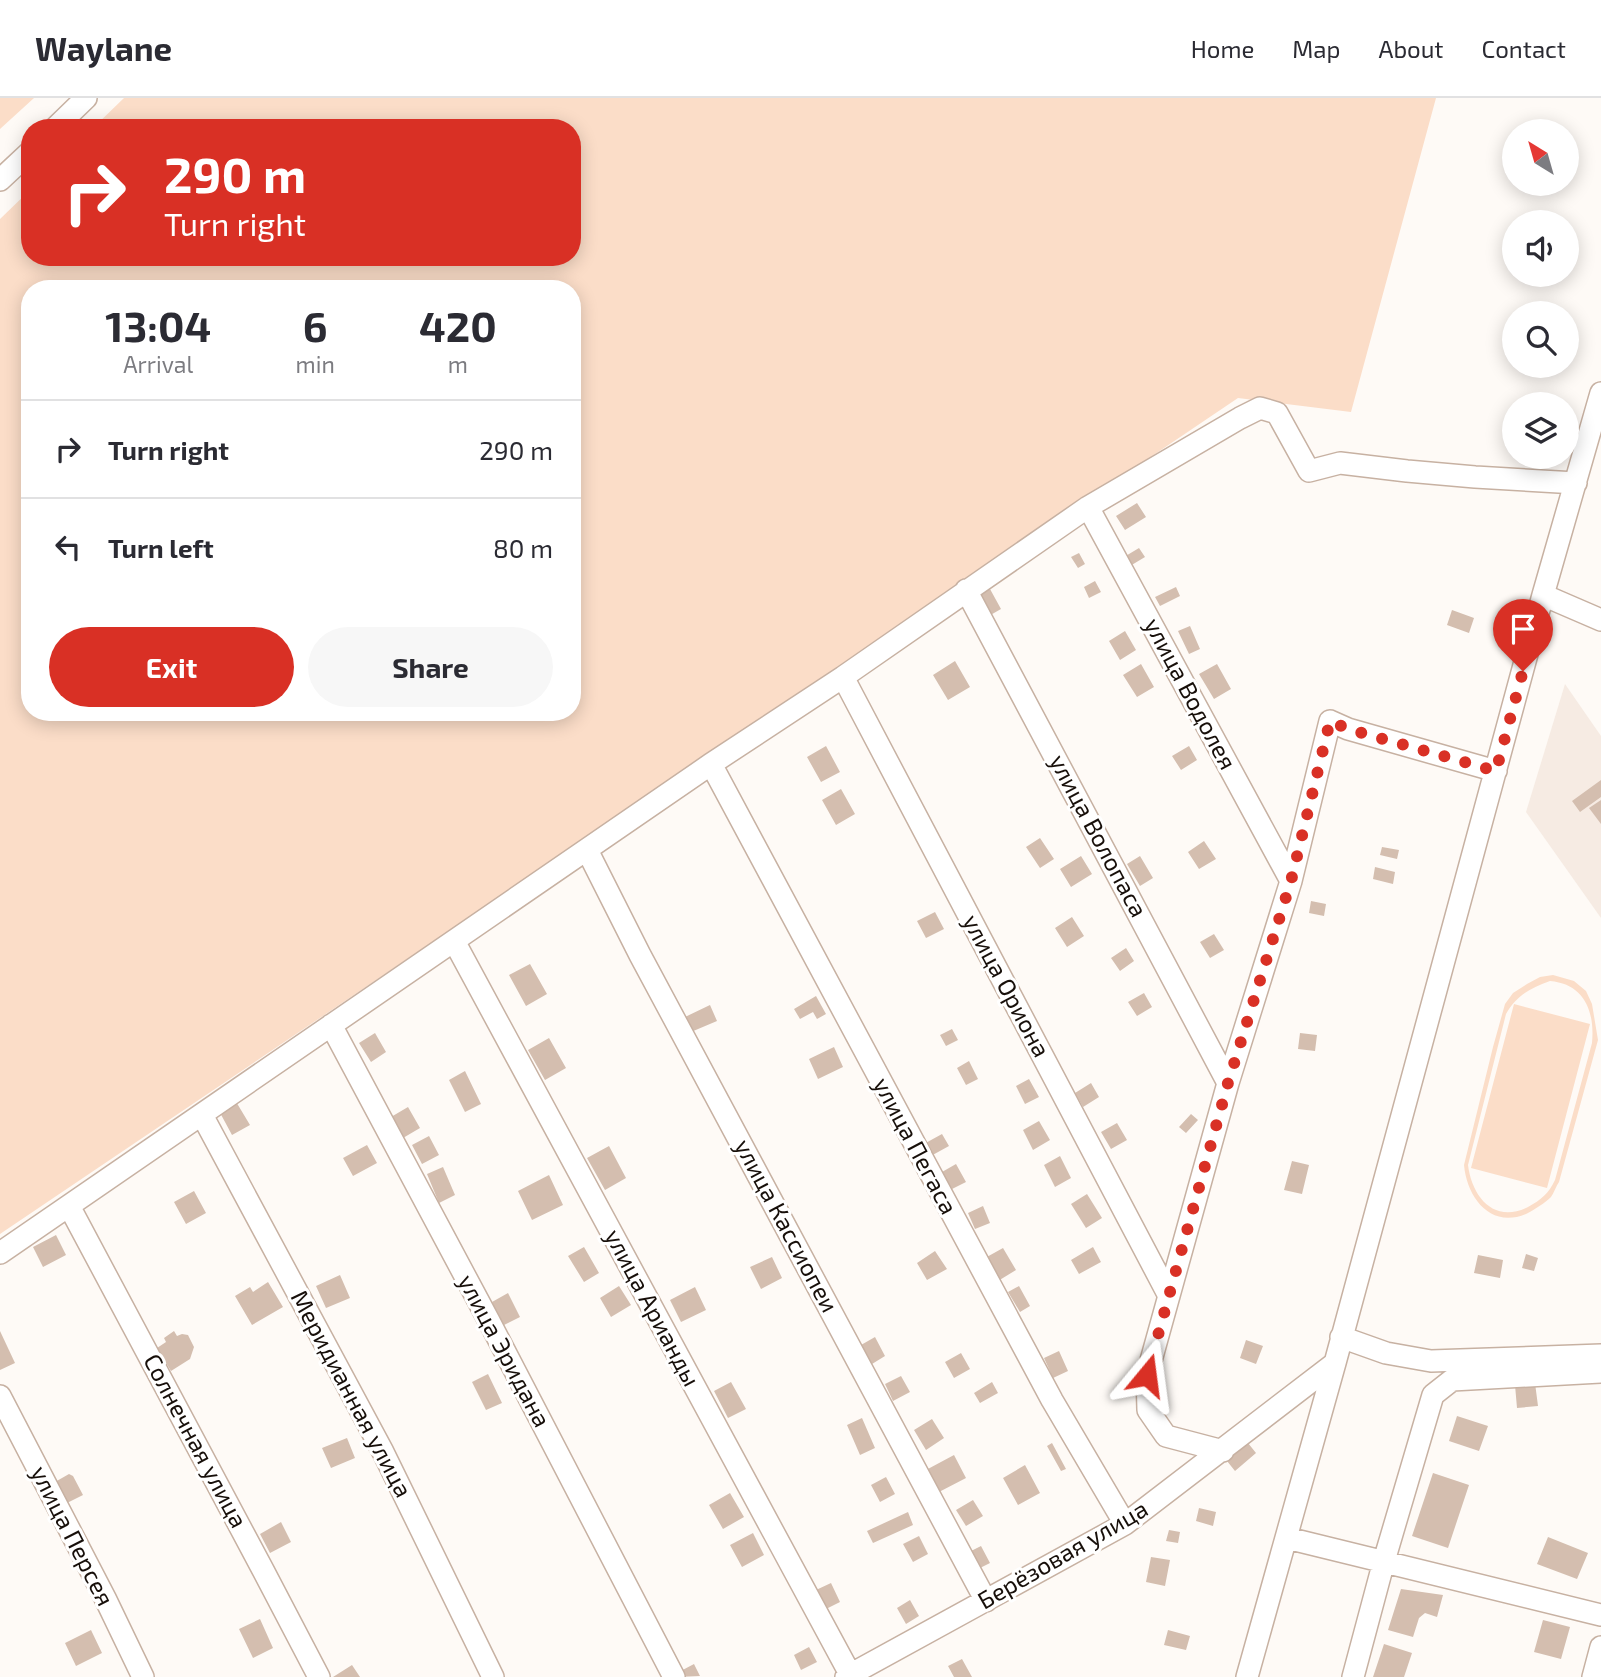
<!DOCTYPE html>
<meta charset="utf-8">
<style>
body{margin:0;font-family:"Exo 2",sans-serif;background:#f7f7f7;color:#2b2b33;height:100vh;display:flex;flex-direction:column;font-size:26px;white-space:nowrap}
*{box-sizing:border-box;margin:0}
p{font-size:23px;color:#7c7c81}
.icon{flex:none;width:38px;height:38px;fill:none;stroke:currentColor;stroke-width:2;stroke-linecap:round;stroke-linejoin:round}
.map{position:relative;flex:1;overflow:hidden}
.drawer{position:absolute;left:21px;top:182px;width:560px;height:441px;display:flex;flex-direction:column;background:#fff;border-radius:28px;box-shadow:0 4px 18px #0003}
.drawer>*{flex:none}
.guide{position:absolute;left:21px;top:21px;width:560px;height:147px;border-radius:28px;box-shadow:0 4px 18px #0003;background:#d93025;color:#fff;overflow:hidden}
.needle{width:46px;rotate:323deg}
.fabs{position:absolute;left:1502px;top:21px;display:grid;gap:14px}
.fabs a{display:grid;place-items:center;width:77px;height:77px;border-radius:50%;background:#fff;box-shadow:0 4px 18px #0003;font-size:35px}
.pin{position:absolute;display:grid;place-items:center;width:60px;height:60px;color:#fff;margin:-72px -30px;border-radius:50% 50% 50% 0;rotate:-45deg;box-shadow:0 0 7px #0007}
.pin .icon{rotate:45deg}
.me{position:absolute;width:77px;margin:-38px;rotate:16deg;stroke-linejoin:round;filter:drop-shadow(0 0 5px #0008)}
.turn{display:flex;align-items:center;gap:24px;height:147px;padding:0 28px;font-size:32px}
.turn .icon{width:91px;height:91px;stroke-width:2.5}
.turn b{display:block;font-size:49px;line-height:60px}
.eta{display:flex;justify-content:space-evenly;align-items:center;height:119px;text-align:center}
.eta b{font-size:42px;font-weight:700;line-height:49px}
.primary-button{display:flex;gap:14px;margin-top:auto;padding:14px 28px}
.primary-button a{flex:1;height:80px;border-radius:42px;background:#d93025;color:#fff;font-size:28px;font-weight:700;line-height:80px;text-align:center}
.primary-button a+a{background:#f7f7f7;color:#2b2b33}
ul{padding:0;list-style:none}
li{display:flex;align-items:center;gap:21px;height:98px;padding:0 28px;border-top:2px solid #e1e1e2}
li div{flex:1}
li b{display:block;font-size:26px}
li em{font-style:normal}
header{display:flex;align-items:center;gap:42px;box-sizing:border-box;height:98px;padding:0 35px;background:#fff;border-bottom:2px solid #e1e1e2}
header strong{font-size:33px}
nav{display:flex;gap:38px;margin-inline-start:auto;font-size:24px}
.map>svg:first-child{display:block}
</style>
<header>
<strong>Waylane</strong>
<nav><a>Home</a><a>Map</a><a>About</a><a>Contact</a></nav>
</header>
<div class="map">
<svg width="1601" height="1579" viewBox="0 0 1601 1579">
<rect width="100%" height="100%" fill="#fefaf6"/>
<!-- built -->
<path fill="#f6ebe3" d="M1565 586 1601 638V820L1526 714Z"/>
<!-- green -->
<path fill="#fbddc8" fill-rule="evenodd" d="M0 0H34L0 31Z
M124 0H1436L1351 314 1238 300 0 1136V121L30 92V159H572V30H93ZM30 191H572V614H30Z
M1553 877 1574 883 1586 893 1592 906 1598 942 1559 1084C1556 1088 1554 1095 1551 1099 1545 1105 1535 1111 1528 1115 1491 1132 1467 1100 1464 1067L1493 949 1505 906 1513 895 1527 886 1540 879ZM1550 883C1584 886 1595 913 1592 945L1555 1082C1549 1095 1541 1102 1528 1109 1494 1126 1472 1099 1468 1067L1506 916C1516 898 1530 890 1550 883Z
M1514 906 1590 926 1547 1090 1471 1070Z"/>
<!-- building -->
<path fill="#d4beaf" d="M1137 405 1146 419 1125 432 1116 418Z
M1139 450 1145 459 1130 468 1124 459Z
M1079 455 1085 466 1078 470 1071 459Z
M1095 483 1101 494 1089 500 1084 489Z
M1176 489 1180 498 1160 508 1155 499Z
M990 491 1001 511 987 519 975 499Z
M1452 512 1474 520 1469 535 1447 527Z
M1190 528 1200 551 1189 556 1178 533Z
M1125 533 1136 552 1120 562 1109 543Z
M955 563 970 589 948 602 933 577Z
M1141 566 1154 589 1137 599 1123 577Z
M1217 566 1231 591 1214 601 1199 576Z
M826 648 840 674 821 684 807 659Z
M1189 648 1197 662 1181 672 1172 658Z
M1601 682V699L1580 714 1572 703Z
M841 691 855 716 836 727 822 702Z
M1601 702V726L1589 710Z
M1040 740 1054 761 1040 770 1026 749Z
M1204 743 1216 761 1199 771 1188 754Z
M1382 749 1399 752 1397 761 1380 757Z
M1081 758 1092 776 1071 789 1060 771Z
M1140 758 1153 780 1140 788 1127 766Z
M1375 769 1395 774 1393 786 1373 781Z
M1311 803 1326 806 1324 818 1309 815Z
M935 814 944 831 926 840 917 823Z
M1072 819 1084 838 1067 849 1055 830Z
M1214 836 1224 852 1210 860 1200 844Z
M1126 850 1134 863 1120 873 1111 860Z
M530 866 547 896 526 908 509 877Z
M1144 895 1152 909 1137 918 1128 904Z
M816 898 826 916 817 921 813 914 800 921 794 911Z
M710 907 717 923 691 934 685 919Z
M952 931 958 942 946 948 940 937Z
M375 935 386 954 371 964 359 945Z
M1300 935 1317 937 1315 953 1298 951Z
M549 940 566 970 545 982 528 952Z
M834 949 843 969 818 981 809 961Z
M969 963 978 981 966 987 957 970Z
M465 973 481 1006 465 1014 449 982Z
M1029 981 1039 999 1025 1006 1016 988Z
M1091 985 1099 999 1083 1009 1075 995Z
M235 1002 250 1027 232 1037 218 1011Z
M408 1009 420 1030 403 1040 391 1019Z
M1191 1016 1198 1022 1186 1035 1179 1029Z
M1039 1023 1050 1042 1033 1052 1023 1032Z
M1117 1025 1127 1042 1111 1051 1101 1034Z
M942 1036 949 1048 929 1059 922 1047Z
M429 1038 439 1057 422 1066 412 1047Z
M367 1047 377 1065 353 1078 343 1060Z
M609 1048 626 1080 605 1092 587 1060Z
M1060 1058 1071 1080 1055 1089 1044 1067Z
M1292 1063 1309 1067 1302 1096 1284 1092Z
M956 1066 966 1084 952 1091 942 1074Z
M443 1069 455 1097 439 1105 427 1076Z
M549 1077 563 1107 532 1122 518 1093Z
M194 1093 206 1115 186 1126 174 1104Z
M1087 1096 1102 1120 1086 1130 1071 1106Z
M983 1108 990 1125 975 1131 968 1115Z
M56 1137 66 1157 43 1169 33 1149Z
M584 1149 599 1175 584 1184 568 1158Z
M1093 1149 1101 1164 1079 1176 1071 1162Z
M1003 1150 1016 1172 998 1183 985 1160Z
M935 1153 947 1171 927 1182 917 1165Z
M1526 1156 1538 1160 1534 1173 1522 1170Z
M1478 1157 1503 1162 1500 1180 1474 1175Z
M772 1159 782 1180 761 1191 750 1169Z
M340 1177 350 1200 326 1210 316 1188Z
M268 1184 283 1209 252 1227 235 1198 250 1189 253 1194Z
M619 1188 631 1207 611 1219 600 1200Z
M1019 1188 1030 1208 1020 1214 1008 1194Z
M695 1189 706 1212 681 1224 670 1202Z
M508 1195 520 1219 504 1227 492 1204Z
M0 1233 15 1265 0 1272Z
M174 1233 177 1238 182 1236 188 1237 194 1249 190 1261 171 1273 157 1250 166 1244 164 1240Z
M875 1239 885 1258 872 1266 861 1247Z
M1246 1242 1263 1248 1256 1266 1240 1260Z
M1059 1253 1068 1273 1053 1280 1044 1260Z
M961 1255 970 1271 954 1280 945 1264Z
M488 1276 502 1305 486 1312 472 1284Z
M901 1278 910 1294 893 1303 885 1286Z
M731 1284 746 1311 728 1320 714 1293Z
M992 1284 998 1295 980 1305 974 1295Z
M1535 1285 1538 1308 1517 1310 1515 1287Z
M1457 1318 1488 1328 1479 1353 1449 1343Z
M862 1320 875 1350 860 1357 847 1327Z
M932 1321 944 1340 926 1352 914 1332Z
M347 1340 355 1360 331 1370 322 1350Z
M1052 1345 1066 1371 1061 1373 1047 1348Z
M1248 1345 1256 1355 1235 1373 1227 1363Z
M954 1357 966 1380 939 1394 926 1372Z
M1025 1367 1040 1395 1018 1407 1003 1380Z
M1433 1375 1469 1387 1448 1450 1412 1438Z
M69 1376 73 1378 83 1397 61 1408 55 1384Z
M886 1379 895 1396 880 1404 871 1387Z
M730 1395 744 1419 723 1431 709 1407Z
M973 1402 983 1418 966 1428 956 1412Z
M1199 1410 1216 1414 1213 1428 1196 1423Z
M908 1414 913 1427 873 1445 867 1433Z
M281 1424 291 1444 270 1455 260 1436Z
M1169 1432 1180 1434 1178 1445 1166 1443Z
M753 1435 764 1457 742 1469 730 1447Z
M919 1438 928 1456 913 1464 903 1446Z
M1548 1439 1588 1455 1577 1481 1537 1466Z
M981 1448 990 1465 980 1470 971 1453Z
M1151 1459 1170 1462 1165 1488 1146 1484Z
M831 1485 840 1504 826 1511 816 1492Z
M1401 1491 1443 1497 1437 1519 1425 1515 1419 1520 1413 1539 1388 1532Z
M910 1502 919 1518 906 1526 897 1510Z
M260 1521 273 1550 253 1560 239 1531Z
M1543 1522 1570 1529 1561 1561 1534 1554Z
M91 1532 102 1555 76 1568 65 1545Z
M1168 1532 1190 1538 1186 1552 1164 1547Z
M1384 1546 1412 1555 1404 1579H1373Z
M809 1549 817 1564 801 1572 794 1557Z
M962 1561 972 1579H954L948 1568Z
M694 1566 700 1578 677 1579 675 1576Z
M352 1567 360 1579H333Z"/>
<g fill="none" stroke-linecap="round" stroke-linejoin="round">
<defs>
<path id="minor" d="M55 30 86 0
M0 82 30 54
M1088 409 1291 783
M966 492 1228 985
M1543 497 1601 522
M843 579 1169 1198
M711 666 1052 1302 1125 1426
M587 752 640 857 986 1503
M454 843 850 1576
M331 927 489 1223 674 1579
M202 1017 383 1354 493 1579
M69 1108 263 1472 319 1579
M0 1155 711 666 843 579 1088 409 1240 320 1260 310 1277 315 1309 373 1340 365 1407 373 1475 379 1576 385
M1341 1239 1386 1255 1431 1263 1601 1257
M0 1298 105 1500 143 1579
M1223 1353 1166 1338 1148 1312 1147 1277 1228 985 1291 783 1330 623 1348 631 1496 673
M1287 1440 1601 1517
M846 1579 1125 1426 1335 1265
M1247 1579 1335 1265 1543 497 1601 295
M1353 1579 1384 1463 1433 1297 1452 1282 1601 1274
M1593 1579 1601 1549"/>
</defs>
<!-- minor casing -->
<use href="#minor" stroke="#c7b1a2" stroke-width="24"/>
<!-- minor -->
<use href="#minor" stroke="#fff" stroke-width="21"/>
</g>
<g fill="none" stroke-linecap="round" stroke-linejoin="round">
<!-- route -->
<path stroke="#d93025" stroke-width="12" stroke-dasharray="0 21.6" d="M1147 1277 1228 985 1291 783 1330 623 1348 631 1496 673 1523 573"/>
</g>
<g text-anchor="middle" stroke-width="6" stroke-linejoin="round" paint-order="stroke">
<!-- street labels -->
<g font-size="24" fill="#170f0a" stroke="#fff">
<text transform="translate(1190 596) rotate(62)" y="8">улица Водолея</text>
<text transform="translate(1098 738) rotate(62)" y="8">улица Волопаса</text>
<text transform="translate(1006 888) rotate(62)" y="8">улица Ориона</text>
<text transform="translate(915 1048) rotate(62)" y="8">улица Пегаса</text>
<text transform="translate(786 1128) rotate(62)" y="8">улица Кассиопеи</text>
<text transform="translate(652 1210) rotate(62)" y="8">улица Арианды</text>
<text transform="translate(504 1253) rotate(62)" y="8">улица Эридана</text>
<text transform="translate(351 1296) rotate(62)" y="8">Меридианная улица</text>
<text transform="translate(195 1343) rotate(62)" y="8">Солнечная улица</text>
<text transform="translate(72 1438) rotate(63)" y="8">улица Персея</text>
<text transform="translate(1063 1457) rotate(-30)" y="8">Берёзовая улица</text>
</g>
</g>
</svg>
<div class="fabs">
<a><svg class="needle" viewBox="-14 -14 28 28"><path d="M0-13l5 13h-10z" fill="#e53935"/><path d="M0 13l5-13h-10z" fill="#7c7c81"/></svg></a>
<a><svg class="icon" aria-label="sound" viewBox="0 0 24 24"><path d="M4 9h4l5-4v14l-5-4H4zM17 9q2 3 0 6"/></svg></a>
<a><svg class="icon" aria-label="search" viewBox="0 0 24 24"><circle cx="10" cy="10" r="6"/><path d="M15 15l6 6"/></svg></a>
<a><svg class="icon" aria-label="layers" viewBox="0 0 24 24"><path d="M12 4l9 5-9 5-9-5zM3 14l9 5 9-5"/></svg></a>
</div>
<div class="pin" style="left:1523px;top:573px;background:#d93025"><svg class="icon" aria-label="arrive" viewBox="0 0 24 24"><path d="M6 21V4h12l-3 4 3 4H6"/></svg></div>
<svg class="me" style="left:1147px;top:1277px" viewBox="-20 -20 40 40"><path d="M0-17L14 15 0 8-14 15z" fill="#d93025" stroke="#fff" stroke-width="4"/></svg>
<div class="guide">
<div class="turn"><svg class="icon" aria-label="right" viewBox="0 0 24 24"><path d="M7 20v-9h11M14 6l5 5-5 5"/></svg><div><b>290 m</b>Turn right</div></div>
</div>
<section class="drawer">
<div class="eta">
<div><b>13:04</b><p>Arrival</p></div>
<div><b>6</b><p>min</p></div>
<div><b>420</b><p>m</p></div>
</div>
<ul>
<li><svg class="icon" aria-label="right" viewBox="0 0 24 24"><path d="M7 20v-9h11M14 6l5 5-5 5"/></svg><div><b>Turn right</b></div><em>290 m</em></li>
<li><svg class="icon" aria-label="left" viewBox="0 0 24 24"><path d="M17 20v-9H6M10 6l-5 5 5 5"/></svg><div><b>Turn left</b></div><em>80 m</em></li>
</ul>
<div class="primary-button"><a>Exit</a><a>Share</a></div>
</section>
</div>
